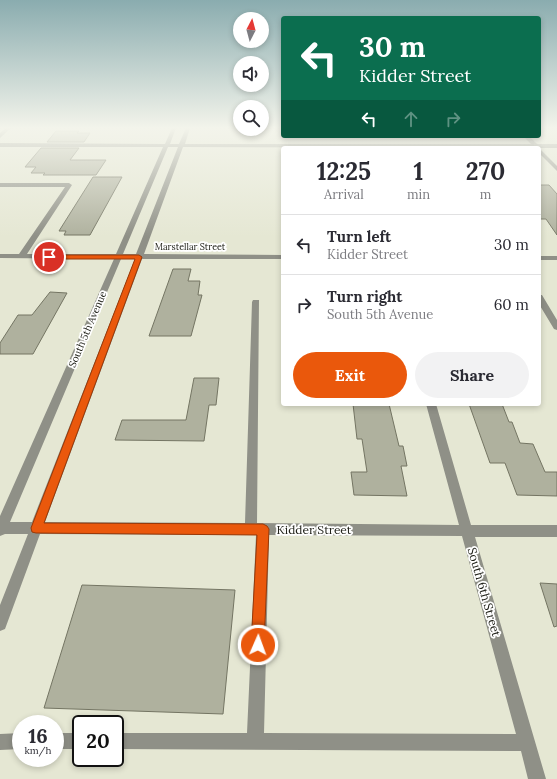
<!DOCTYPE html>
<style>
body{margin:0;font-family:Lora,serif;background:#f2f2f3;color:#2b2b33;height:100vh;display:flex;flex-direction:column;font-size:15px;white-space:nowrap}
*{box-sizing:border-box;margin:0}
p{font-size:13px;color:#7c7c81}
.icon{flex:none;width:22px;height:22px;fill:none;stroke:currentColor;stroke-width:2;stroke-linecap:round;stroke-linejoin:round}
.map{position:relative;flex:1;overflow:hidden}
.panel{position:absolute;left:281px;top:146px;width:260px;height:260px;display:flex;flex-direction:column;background:#fff;border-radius:4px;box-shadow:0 2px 6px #0003}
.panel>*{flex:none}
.hud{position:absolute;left:281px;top:16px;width:260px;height:122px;border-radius:4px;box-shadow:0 2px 6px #0003;background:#0b6e4f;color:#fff;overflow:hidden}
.needle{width:26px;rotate:6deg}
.tools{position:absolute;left:233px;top:12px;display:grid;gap:8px}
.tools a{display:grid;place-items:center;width:36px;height:36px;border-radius:50%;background:#fff;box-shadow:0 2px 6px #0003;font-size:20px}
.speed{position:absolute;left:12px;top:715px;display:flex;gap:8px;font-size:20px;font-weight:700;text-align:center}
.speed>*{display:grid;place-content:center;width:52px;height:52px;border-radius:50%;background:#fff;box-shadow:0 2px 6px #0003;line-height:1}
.speed small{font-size:10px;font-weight:400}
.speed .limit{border:2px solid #111;border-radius:6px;background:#fff;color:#111}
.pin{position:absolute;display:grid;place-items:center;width:34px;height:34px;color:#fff;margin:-17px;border:2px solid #fff;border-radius:50%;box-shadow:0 1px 4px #0007}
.me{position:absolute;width:44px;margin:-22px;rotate:2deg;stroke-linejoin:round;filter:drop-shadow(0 0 3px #0008)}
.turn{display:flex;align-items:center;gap:14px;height:84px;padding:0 12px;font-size:18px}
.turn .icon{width:52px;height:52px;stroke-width:2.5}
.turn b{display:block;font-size:28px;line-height:34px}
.lanes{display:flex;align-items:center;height:38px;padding:0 12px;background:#0003;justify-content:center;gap:20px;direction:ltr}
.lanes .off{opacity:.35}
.eta{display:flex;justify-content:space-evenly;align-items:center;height:68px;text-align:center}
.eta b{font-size:24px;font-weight:700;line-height:28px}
.action{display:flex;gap:8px;margin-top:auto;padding:8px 12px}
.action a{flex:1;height:46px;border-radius:24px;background:#ea580c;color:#fff;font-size:16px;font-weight:700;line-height:46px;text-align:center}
.action a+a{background:#f2f2f3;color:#2b2b33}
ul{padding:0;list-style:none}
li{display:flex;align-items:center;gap:12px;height:60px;padding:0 12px;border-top:1px solid #e1e1e2}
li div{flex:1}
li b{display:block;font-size:15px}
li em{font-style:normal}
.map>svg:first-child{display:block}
</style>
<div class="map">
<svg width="557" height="779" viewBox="0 0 557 779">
<rect width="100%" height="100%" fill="#e5e7d3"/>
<!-- building -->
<path fill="#afb19e" stroke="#747563" d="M56 131H79L77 133H90L84 142H47Z
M41 148H79L70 160H106L96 175H43L45 173H31L36 167H25Z
M93 177H122L90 235H64L66 231H59Z
M539 185H549L557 194V235L546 219H539Z
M173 269H191L188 281H200L198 295H202L191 336H149Z
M50 292 67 293 33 354H0V343L18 315H32Z
M194 378H219L216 405H209L204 441 115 440 122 420H186Z
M353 404H389L399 446H403L407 466H401L407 496 354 495 351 472H367L362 439H357Z
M469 404H502L509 422H512L520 443 533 444 545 472H557V496L517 495 505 463H490Z
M540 583 557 584V626L554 627Z
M82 585 235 590 223 714 44 708Z"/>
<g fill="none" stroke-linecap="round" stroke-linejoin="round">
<!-- minor -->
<path fill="#8f9087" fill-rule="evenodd" d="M6 128H11L0 138V133Z
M172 128H176L170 144H179L186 128H190L185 144H531L523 136H529L537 144H557V148H539L557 166V171L539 153V148H534L183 147 144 254 283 255V259H142L45 522 245 523 252 302 253 300H259L257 523 459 525 426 404H436L471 525H557V537H475L546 779H528L521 751 115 749V733H247L256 535 40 534 5 629 0 631V605L28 534H5L0 536V516L114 259 0 258V254H19L65 187H0V183H69L72 185 27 254H116L163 147H0V143L165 144ZM168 147H178L136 254H123ZM121 259H135L32 522H10ZM269 535 462 536 516 734 264 733Z
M539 256H557V260H539Z
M539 295H542L557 320V330L554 329 539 304Z
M21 733V749L0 750V734Z
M55 733H81V749H55Z"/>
</g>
<!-- sky -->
<linearGradient id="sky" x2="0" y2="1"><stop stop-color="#8aacaf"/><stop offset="0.54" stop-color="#f3f4eb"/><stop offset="1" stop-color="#f3f4eb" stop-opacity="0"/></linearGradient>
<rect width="557" height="237" fill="url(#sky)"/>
<!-- route -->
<path fill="#ea580c" stroke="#983908" d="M47 255H139L142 257 44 523 263 524 267 526 269 529 264 645 262 650 258 652 253 650 251 645 257 535 36 533 32 532 31 528 135 259H49L46 257Z"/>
<g text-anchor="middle" stroke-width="3.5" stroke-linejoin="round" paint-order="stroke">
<!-- far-street labels -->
<g font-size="9" fill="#21221a" stroke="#fff">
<text x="190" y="250">Marstellar Street</text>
</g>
<!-- street labels -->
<g font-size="10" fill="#21221a" stroke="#fff">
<text transform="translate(87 329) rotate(-67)" y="4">South 5th Avenue</text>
</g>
<!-- near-street labels -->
<g font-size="12" fill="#21221a" stroke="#fff">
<text x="314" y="534">Kidder Street</text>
<text transform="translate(484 592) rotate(74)" y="4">South 6th Street</text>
</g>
</g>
</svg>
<div class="tools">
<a><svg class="needle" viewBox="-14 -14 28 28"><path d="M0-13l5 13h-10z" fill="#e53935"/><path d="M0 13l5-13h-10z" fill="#7c7c81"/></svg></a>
<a><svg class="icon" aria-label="sound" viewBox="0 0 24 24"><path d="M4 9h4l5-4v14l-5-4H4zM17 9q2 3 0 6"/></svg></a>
<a><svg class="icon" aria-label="search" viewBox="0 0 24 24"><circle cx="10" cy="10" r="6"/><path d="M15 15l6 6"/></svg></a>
</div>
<div class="speed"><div>16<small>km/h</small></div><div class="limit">20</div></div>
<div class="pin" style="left:49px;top:257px;background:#d93025"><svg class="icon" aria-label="arrive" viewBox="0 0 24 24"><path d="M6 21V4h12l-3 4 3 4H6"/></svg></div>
<svg class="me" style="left:258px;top:645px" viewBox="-20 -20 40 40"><circle r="17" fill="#ea580c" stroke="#fff" stroke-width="3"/><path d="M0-11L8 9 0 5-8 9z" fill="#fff"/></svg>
<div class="hud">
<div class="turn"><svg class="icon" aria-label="left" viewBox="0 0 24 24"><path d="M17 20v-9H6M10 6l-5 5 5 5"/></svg><div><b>30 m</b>Kidder Street</div></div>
<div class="lanes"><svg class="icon" aria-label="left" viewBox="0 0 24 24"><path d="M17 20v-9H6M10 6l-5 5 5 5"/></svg><svg class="icon off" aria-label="ahead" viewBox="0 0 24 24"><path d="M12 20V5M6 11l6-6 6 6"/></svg><svg class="icon off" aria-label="right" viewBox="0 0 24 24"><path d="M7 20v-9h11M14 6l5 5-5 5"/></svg></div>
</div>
<section class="panel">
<div class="eta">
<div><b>12:25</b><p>Arrival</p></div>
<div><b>1</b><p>min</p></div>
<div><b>270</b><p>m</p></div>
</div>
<ul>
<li><svg class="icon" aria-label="left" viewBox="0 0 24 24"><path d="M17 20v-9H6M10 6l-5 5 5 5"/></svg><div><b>Turn left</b><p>Kidder Street</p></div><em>30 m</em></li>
<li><svg class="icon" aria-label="right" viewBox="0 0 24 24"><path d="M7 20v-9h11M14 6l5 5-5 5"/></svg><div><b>Turn right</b><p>South 5th Avenue</p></div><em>60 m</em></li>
</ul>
<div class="action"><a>Exit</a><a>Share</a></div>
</section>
</div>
